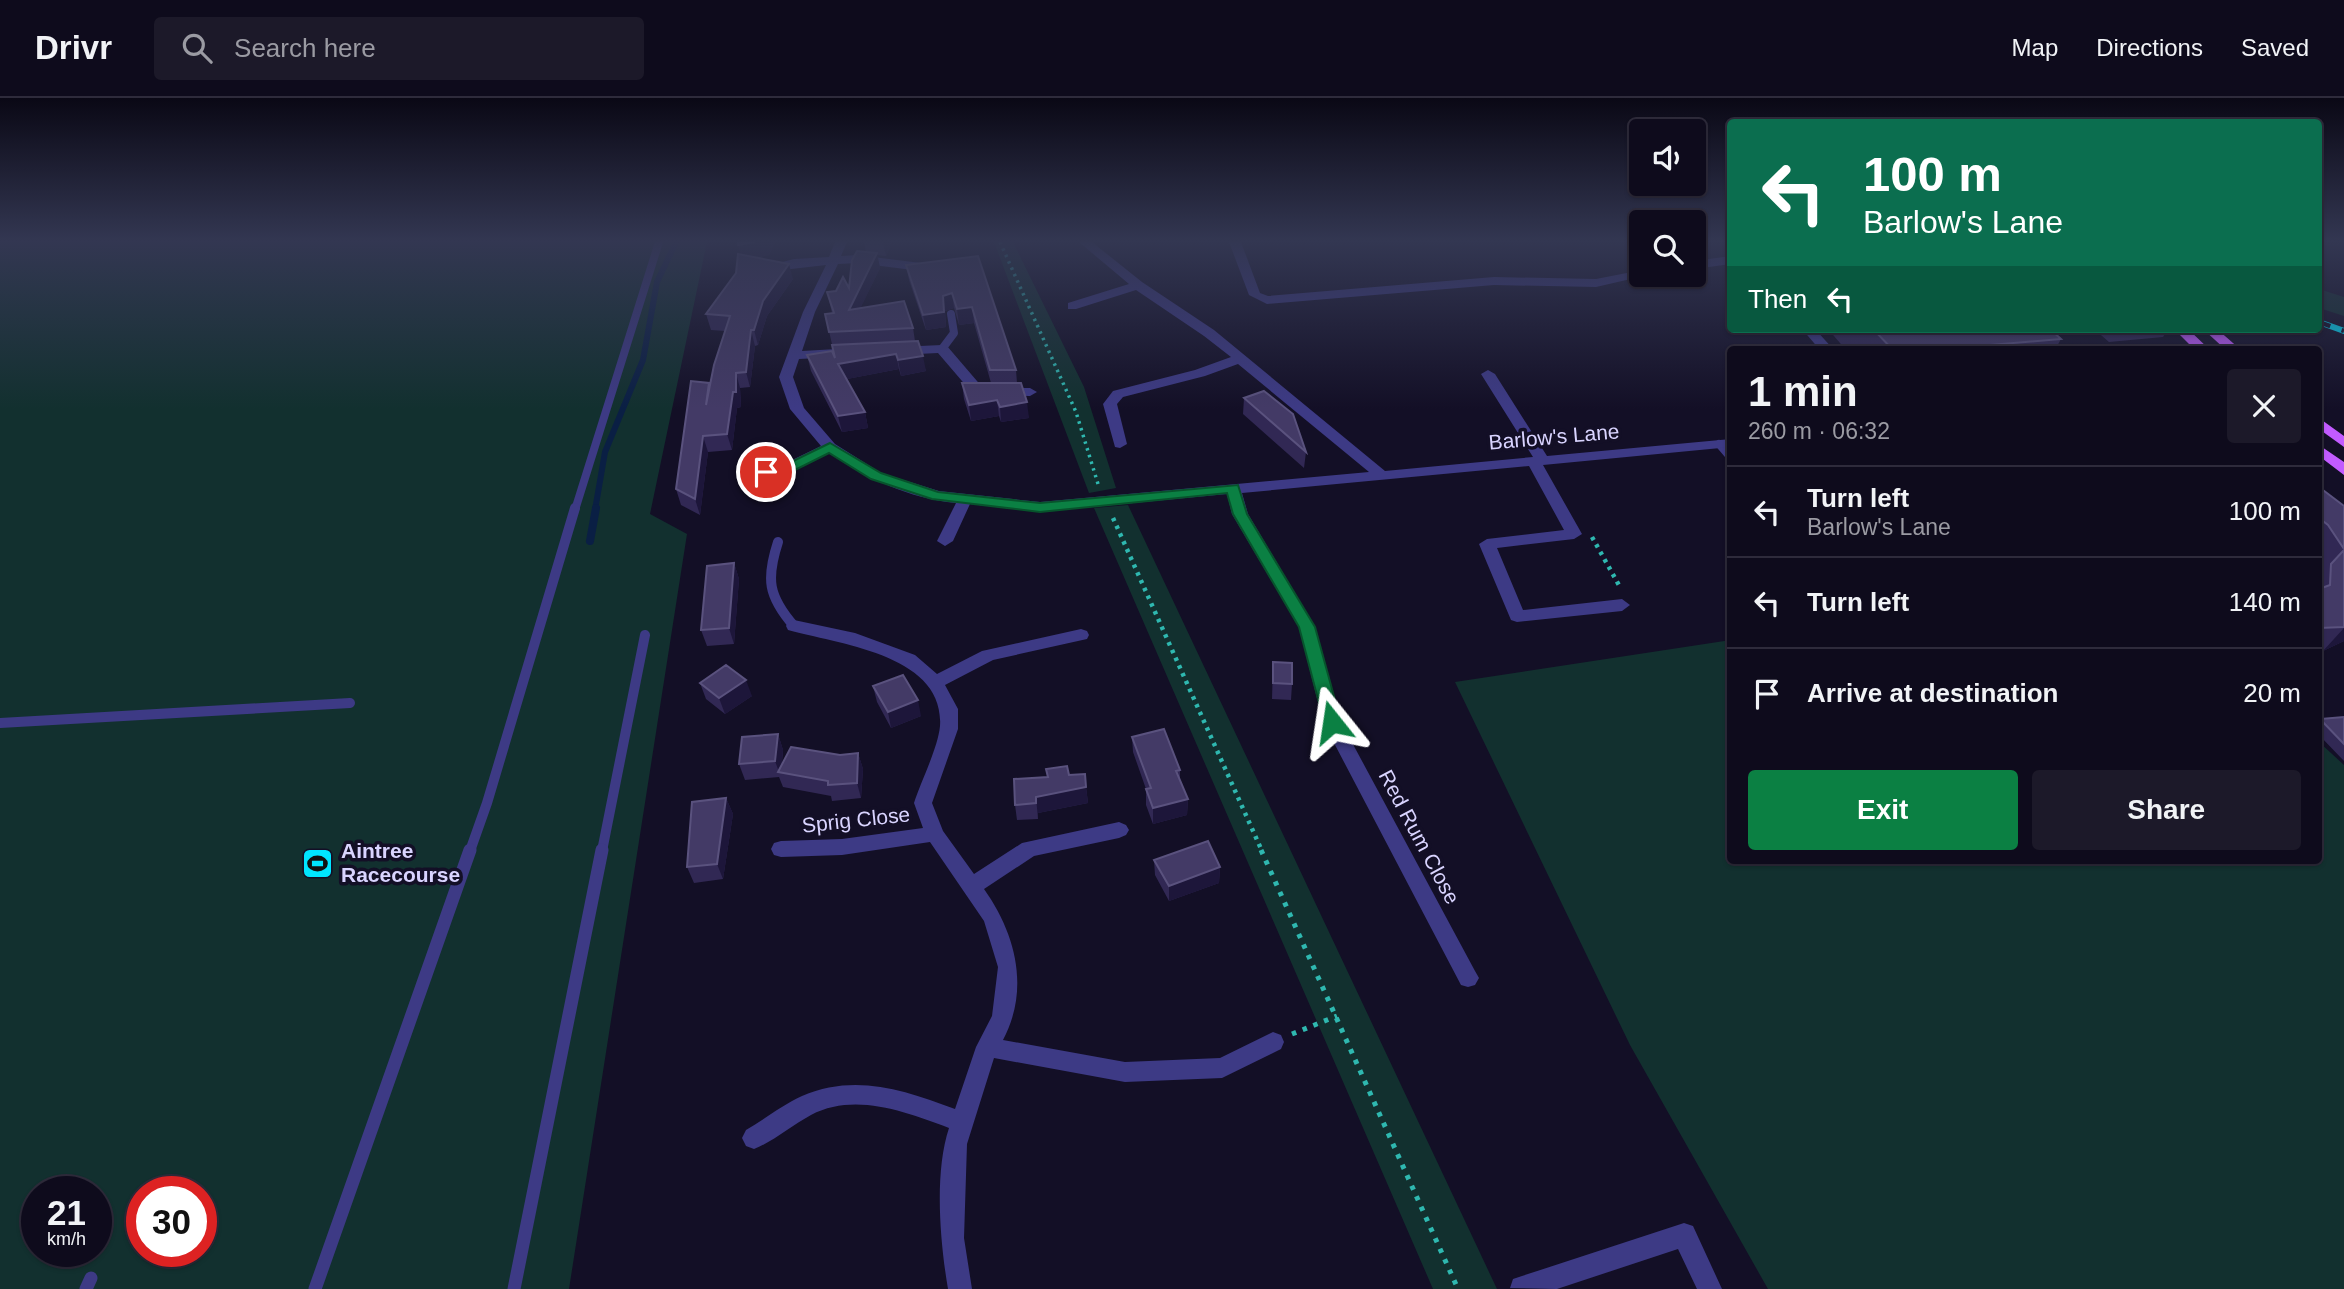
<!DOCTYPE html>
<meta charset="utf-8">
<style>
body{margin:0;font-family:Arial,sans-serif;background:#1c1929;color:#f1f3f6;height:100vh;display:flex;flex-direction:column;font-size:26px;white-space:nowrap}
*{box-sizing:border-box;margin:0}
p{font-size:23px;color:#9b9ba3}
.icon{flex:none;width:38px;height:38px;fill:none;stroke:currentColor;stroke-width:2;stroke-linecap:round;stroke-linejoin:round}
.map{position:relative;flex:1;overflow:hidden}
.side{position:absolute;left:1727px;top:248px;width:595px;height:518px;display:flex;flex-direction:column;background:#0e0b1c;border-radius:7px;box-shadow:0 2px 5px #0004,0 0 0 2px #2e2b3b}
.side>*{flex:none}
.guide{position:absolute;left:1727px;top:21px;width:595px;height:214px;border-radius:7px;box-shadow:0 2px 5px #0004,0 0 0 2px #2e2b3b;background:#0b6e4f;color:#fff;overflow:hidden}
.buttons{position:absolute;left:1629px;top:21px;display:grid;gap:14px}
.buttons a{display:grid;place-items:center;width:77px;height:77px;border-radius:7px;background:#0e0b1c;box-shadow:0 2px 5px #0004,0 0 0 2px #2e2b3b;font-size:35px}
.speed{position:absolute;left:21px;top:1078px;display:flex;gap:14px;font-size:35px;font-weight:700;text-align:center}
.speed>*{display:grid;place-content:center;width:91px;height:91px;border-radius:50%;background:#0e0b1c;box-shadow:0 2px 5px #0004,0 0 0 2px #2e2b3b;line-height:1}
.speed small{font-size:18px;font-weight:400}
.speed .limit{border:10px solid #d22;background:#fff;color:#111}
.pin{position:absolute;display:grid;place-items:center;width:60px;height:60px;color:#fff;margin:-30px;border:4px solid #fff;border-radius:50%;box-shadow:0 2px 7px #0007}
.me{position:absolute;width:77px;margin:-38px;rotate:345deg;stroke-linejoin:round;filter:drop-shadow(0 0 5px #0008)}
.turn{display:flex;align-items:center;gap:24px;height:147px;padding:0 21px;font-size:32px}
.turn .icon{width:91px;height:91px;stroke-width:2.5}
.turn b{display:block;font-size:49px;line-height:60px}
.then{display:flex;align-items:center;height:66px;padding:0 21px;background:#0003;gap:14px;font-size:26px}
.round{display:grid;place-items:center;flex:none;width:74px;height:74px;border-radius:7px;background:#1c1929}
.headline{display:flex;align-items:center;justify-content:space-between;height:119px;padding:0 21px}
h1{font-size:42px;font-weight:700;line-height:52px}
.primary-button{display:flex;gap:14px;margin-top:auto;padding:14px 21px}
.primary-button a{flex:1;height:80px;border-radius:7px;background:#0b8043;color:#fff;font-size:28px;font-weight:700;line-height:80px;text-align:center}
.primary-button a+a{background:#1c1929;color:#f1f3f6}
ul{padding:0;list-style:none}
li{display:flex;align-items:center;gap:21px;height:91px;padding:0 21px;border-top:2px solid #2e2b3b}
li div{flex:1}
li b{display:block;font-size:26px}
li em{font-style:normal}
header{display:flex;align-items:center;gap:42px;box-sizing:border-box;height:98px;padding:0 35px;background:#0e0b1c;border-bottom:2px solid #2e2b3b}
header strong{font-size:33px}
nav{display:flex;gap:38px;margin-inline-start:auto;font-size:24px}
.search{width:490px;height:63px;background:#1c1929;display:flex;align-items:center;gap:18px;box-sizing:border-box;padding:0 24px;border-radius:7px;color:#9b9ba3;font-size:26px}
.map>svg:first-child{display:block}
</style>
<header>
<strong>Drivr</strong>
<div class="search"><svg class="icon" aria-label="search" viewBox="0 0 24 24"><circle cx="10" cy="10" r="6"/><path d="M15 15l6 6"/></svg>Search here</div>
<nav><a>Map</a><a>Directions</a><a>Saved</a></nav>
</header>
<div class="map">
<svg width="2344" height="1191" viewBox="0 0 2344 1191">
<rect width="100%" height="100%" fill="#130f26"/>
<!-- green -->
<path fill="#12302f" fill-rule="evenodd" d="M0 144H707L650 416 687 436 569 1191H0ZM37 1094H96V1153H37ZM142 1094H201V1153H142Z
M994 144H1013L1084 289 1116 390 1089 395Z
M2319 191 2344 199V218L2319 210Z
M1128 407 1497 1191H1433L1094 410Z
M1731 542V763H2319V644L2344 667V1191H1768L1630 947 1455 584Z"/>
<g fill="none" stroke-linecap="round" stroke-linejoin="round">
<!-- stream-far1 -->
<path stroke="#0a1f44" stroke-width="6" d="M595 412 605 354 643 262 657 184 676 144"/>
<!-- stream -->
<path stroke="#0a1f44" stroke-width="8" d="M590 443 596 410"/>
<!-- path-far2 -->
<path stroke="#2fb8b0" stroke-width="3.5" stroke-dasharray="2.5 4.5" stroke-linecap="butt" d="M1000 144 1076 314 1098 386"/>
<!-- path-far1 -->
<path stroke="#2fb8b0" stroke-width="4.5" stroke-dasharray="3.5 5" stroke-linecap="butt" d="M1113 420 1262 753
M1592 439 1620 489"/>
<!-- path -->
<path stroke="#2fb8b0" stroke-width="5" stroke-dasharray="4.5 7" stroke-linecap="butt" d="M1261 752 1458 1191
M1292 936 1337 918"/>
<!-- lane-far2 -->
<path stroke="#3d3a85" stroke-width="8" d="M942 251 954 235 951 216
M1719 346 1731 360
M575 412 659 144"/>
<!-- lane-far1 -->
<path stroke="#3d3a85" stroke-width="10" d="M778 444C766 481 768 498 794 528
M0 625 350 605
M470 753 487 705 575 410
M602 753 645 537"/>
<!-- lane -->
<path stroke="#3d3a85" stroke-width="13" d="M86 1191 91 1180
M315 1191 470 752
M514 1191 602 752"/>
<!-- street -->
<path fill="#3d3a85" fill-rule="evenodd" d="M835 144H847L841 158 857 157 929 166 935 170 929 174 857 165 838 166 815 214 802 253 837 251 844 255 837 259 799 261 793 279 804 310 835 346 881 375 939 393 1040 404 1369 374 1238 266 1205 278 1123 299 1117 306 1127 346 1120 350 1115 349 1103 306 1113 293 1195 272 1231 259 1204 238 1136 192 1076 211H1068V205L1129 186 1079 144H1092L1142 184 1214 232 1385 373 1533 359 1481 276 1488 272 1495 276 1547 358 1731 341V349L1543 367 1582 436 1574 441 1497 450 1523 512 1622 501 1630 507 1622 513 1517 524 1511 522 1479 446 1487 441 1564 432 1529 368 1242 395 1248 416 1315 529 1341 624 1475 873 1479 880 1475 887 1468 889 1461 887 1323 624 1299 529 1232 416 1227 396 1040 414 970 406 953 443 945 448 937 443 956 405C907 400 870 381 829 355L793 373 744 384 739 382 737 379 739 376 784 366 821 348 790 311 779 279 803 214 826 167 765 174 759 170 794 161 829 159Z
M1229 144H1241L1260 195 1268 198 1494 179 1596 181 1642 172V177H1648L1596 189 1494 187 1267 206 1249 197Z
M1731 158V166L1694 171V163Z
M1802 231H1815L1834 252H1820Z
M942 247 947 248 983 290H1030L1037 294 1030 298 974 297 938 255 897 257 890 253 897 249Z
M794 522 855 535 915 557 937 576 982 553 1081 531 1087 533 1089 537 1087 541 993 562 945 587 958 611V631L932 705 943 733 974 776 1022 745 1119 724 1126 727 1129 732 1126 737 1119 740 1034 758 984 791C1016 836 1030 891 1003 942L1125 964 1220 960 1273 934 1281 937 1284 944 1281 951 1222 980 1125 984 994 960 967 1046 964 1140 972 1191H948C940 1144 934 1075 949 1030 906 1014 855 994 811 1017 791 1028 774 1043 754 1051L746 1048 742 1040 746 1032C765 1021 782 1007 802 998 855 975 904 992 955 1011L976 949 992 918 998 869 984 823 930 744 842 757 781 759 774 757 771 751 774 745 781 743 842 741 923 730 914 705C921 683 938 650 940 628 945 556 837 546 788 532L786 528 788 524Z
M1684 1125 1693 1128 1722 1191H1697L1678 1151 1557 1191 1510 1190 1513 1181 1522 1178Z"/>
<!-- primary -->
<path fill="#c25bff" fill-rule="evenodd" d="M2174 231H2188L2210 252H2195Z
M2203 231H2217L2241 252H2226Z
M2319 320 2344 338V349L2319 331Z
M2319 347 2344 364V377L2319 358Z"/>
<defs>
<path id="rail" d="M2319 224 2344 233"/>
</defs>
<!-- rail casing -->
<use href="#rail" stroke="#00e5ff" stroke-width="6"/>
<!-- rail -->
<use href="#rail" stroke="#130f26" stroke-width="4.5" stroke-dasharray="12" stroke-linecap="butt"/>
</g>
<!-- wall -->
<path fill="#312854" d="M738 144H775L769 157 755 160 793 181 767 218 758 247 755 248 750 289 740 290 741 309 737 310 732 352 708 354 700 417 681 407 676 391 709 285 710 288 725 233 711 232 706 216 736 175 741 157Z
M864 144H892L886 158 877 157 880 170 860 210 913 230 915 243 926 273 901 278 899 271 847 281 865 314 868 330 842 334 811 273 807 257 835 259 825 216 832 215 827 194 849 190 866 154Z
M978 158 1016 272 1017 285 1029 320 1001 324 999 318 971 323 964 301 962 285H991L974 225 959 227 954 210 945 213 946 229 926 232 909 182 906 167Z
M1828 231H2050L2061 241 2055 252H1846Z
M2094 231H2168L2163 239 2109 244Z
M1244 300 1306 354 1304 370 1243 316Z
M2319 389 2344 408V543L2323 553H2319V480L2323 475 2319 468Z
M734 465 739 481 734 546 707 548 701 532Z
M1273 564 1292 586 1291 602 1272 601Z
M700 585 752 598 725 616 706 601Z
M873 588 921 618 891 630 877 604Z
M2344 619V663L2319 637 2320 621Z
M778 636 783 652 782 665 858 655 863 671 861 700 832 703 831 698 783 689 779 679 745 682 739 666Z
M1132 639 1180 672V683L1188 701 1187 717 1153 726 1146 707V691L1133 654Z
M1046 671 1069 677 1086 689 1088 705 1038 715V721L1017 722 1015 707 1047 679Z
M726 700 733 716 723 781 694 785 687 769Z
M1154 762 1220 769 1219 785 1169 803 1155 777Z"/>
<!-- shaded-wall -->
<path fill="#1d163a" d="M755 144H775L769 157 742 162 738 147Z
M883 144H892L886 158Z
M877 155 880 170 852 228 849 212Z
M789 166 793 181 767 218 758 247 754 232 763 203Z
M952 195 954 210 945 213 946 229 926 232 923 217 943 198Z
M972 209 974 225 959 227 957 211Z
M751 232 755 248 750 289 746 274Z
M896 256 899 271 842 282 838 266Z
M923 258 926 273 901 278 898 262Z
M736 275 740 290 741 309 737 310 732 352 727 336Z
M997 302 999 318 971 323 969 307Z
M1027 304 1029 320 1001 324 1000 309Z
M865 314 868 330 842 334 838 318Z
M703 338 708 354 700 417 695 401Z
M734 465 739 481 734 546 729 530Z
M2344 530V543L2323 553Z
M746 582 752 598 725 616 719 600Z
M918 602 921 618 891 630 888 614Z
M778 636 783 652 781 674H779L775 663Z
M858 655 863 671 861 700 857 685Z
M1086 689 1088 705 1038 715V721L1036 699Z
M726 700 733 716 723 781 717 766Z
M1188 701 1187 717 1153 726V710Z
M1220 769 1219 785 1169 803V788Z"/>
<!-- building -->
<path fill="#433a66" stroke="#5a527e" stroke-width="2" d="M738 144H755L738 147Z
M857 153 877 155 849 212 904 203 913 230 829 234 825 216 834 215 827 194 836 193 843 179 849 190 852 162Z
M738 156 789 166 763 203 754 232H751L746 274 736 275V294H733L727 336 703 338 695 401 676 391 691 283 709 285 706 307 714 267 730 218 706 216 736 175Z
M978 158 1016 272H990L972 209 957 211 952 195 943 198 944 214 923 217 906 167Z
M1873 231H2050L2061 241 1931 252H1893Z
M918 243 923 258 898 262 896 256 838 266 865 314 838 318 807 257 832 253 835 260 832 247Z
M962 285H1021L1027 304 1000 309 997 302 969 307Z
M1264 293 1293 316 1306 354 1244 300Z
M2319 389 2344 408V451L2328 427 2319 420Z
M2344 452V529L2319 530V491L2330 487 2331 466Z
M734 465 729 530 701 532 707 468Z
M1273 564 1292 565V586L1273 585Z
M726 567 746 582 719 600 700 585Z
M903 577 918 602 888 614 873 588Z
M2344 619V646L2320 621Z
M1164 631 1180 672 1176 673 1188 701 1153 710 1146 691 1151 690 1132 639Z
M778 636 775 663 739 666 742 639Z
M791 649 840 657 858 655 857 685 828 687V683L778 674Z
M1067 668 1069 677 1085 676 1086 689 1036 699V705L1015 707 1014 681 1048 679 1046 671Z
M726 700 717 766 687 769 692 704Z
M1208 743 1220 769 1169 788 1154 762Z"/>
<!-- sky -->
<linearGradient id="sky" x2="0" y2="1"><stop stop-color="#0a0815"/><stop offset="0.46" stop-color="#333752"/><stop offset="1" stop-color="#333752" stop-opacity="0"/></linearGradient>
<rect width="2344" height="311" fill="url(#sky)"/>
<!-- route -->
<path fill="#0b8043" stroke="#07532c" stroke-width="2" d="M830 345 881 375 938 394 1040 405 1238 387 1247 416 1315 529 1341 624 1332 630 1324 624 1299 529 1233 416 1227 395 1040 414 932 401 871 381 829 355 793 373 766 378 759 374 761 371 785 367Z"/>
<!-- icons -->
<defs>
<symbol id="stadium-square" viewBox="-11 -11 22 22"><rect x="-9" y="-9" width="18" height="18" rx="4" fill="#00e5ff" stroke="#130f26"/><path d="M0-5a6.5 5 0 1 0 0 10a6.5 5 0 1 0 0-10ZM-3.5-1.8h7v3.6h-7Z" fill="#111"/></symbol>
</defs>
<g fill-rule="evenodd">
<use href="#stadium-square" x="300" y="748" width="35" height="35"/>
</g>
<g text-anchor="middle" stroke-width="7" stroke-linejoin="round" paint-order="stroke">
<!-- street labels -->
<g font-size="21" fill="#d9d4ff" stroke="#130f26">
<text transform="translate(1554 339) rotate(-5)" y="7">Barlow's Lane</text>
<text transform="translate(856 722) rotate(-6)" y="7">Sprig Close</text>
<text transform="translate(1419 739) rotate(62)" y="7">Red Rum Close</text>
</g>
<!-- poi labels -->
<g font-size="21" font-weight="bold" fill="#d9d4ff" stroke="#130f26" text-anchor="start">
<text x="341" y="760">Aintree<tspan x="341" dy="24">Racecourse</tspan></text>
</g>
</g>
</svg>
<div class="buttons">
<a><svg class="icon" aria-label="sound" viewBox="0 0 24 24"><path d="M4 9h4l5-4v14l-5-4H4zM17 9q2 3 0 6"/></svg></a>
<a><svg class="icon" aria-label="search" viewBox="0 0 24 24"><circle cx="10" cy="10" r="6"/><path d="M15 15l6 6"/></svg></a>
</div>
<div class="speed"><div>21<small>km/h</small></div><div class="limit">30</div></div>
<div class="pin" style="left:766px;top:374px;background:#d93025"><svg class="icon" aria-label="arrive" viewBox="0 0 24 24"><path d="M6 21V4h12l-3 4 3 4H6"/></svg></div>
<svg class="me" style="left:1332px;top:624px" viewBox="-20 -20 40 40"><path d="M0-17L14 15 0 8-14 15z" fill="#0b8043" stroke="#fff" stroke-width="4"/></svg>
<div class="guide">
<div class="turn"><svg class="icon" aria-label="left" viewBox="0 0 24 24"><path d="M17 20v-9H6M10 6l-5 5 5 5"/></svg><div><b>100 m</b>Barlow's Lane</div></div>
<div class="then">Then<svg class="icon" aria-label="left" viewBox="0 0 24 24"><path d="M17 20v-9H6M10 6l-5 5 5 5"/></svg></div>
</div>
<section class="side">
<div class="headline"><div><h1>1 min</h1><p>260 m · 06:32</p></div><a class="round"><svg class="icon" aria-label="close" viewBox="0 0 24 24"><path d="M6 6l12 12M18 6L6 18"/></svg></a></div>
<ul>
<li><svg class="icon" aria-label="left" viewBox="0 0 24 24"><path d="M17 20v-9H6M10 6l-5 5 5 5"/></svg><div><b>Turn left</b><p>Barlow's Lane</p></div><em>100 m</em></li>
<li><svg class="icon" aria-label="left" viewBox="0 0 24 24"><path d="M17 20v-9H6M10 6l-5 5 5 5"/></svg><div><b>Turn left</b></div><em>140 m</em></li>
<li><svg class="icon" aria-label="arrive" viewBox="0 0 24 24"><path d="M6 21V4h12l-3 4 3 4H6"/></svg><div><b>Arrive at destination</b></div><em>20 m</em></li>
</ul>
<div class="primary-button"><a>Exit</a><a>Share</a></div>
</section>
</div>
